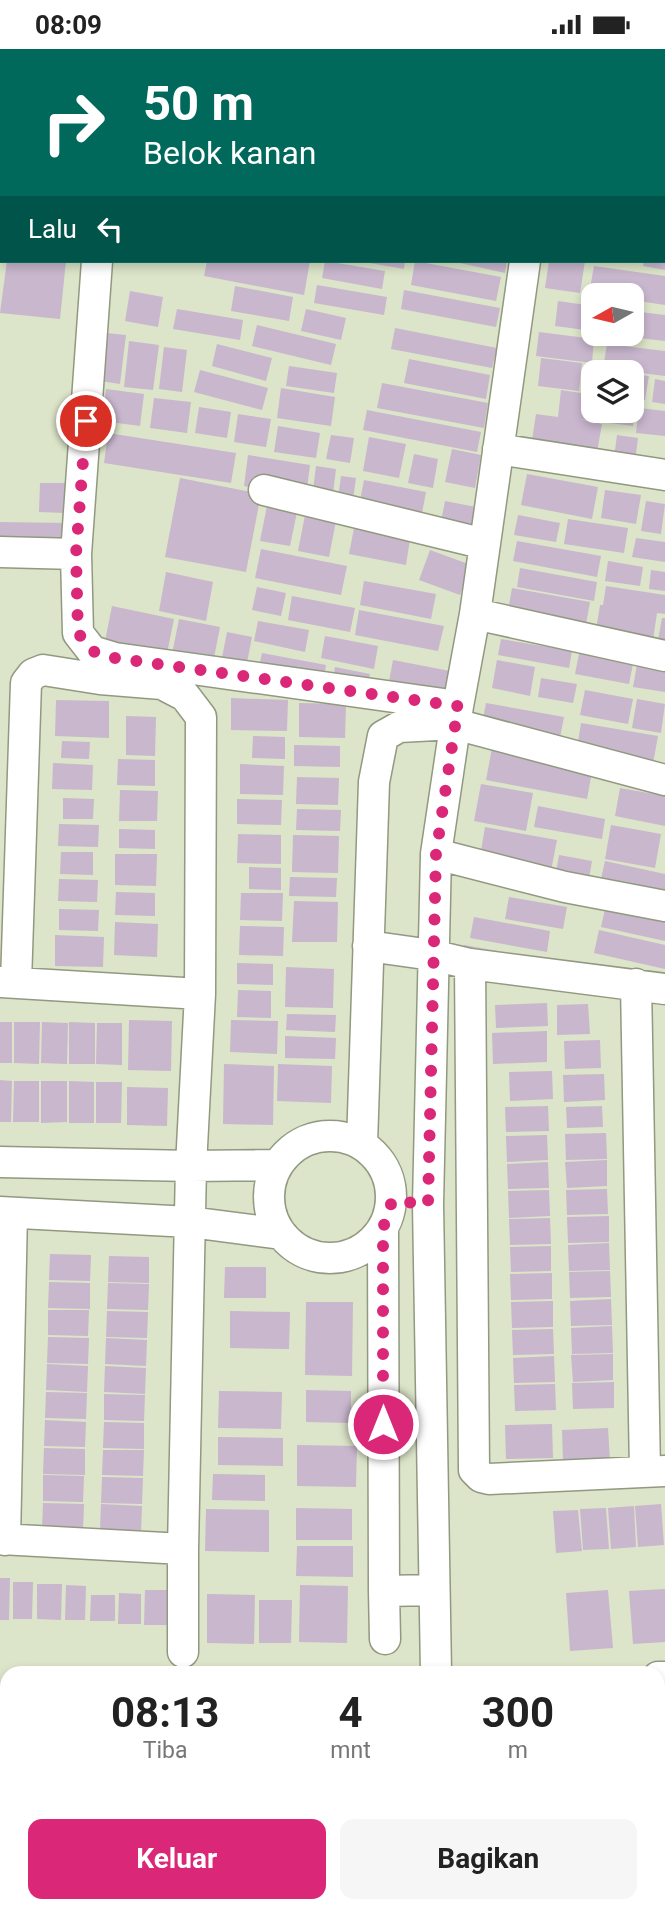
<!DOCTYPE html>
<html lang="id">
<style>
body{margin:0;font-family:Roboto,sans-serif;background:#f6f6f6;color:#222;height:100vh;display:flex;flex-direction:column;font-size:26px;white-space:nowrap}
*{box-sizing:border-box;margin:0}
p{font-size:23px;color:#767676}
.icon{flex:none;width:38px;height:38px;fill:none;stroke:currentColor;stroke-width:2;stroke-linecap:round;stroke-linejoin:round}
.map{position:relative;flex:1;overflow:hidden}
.side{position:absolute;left:0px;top:1617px;width:665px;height:247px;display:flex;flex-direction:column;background:#fff;border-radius:21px 21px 0 0;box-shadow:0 4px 10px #0003}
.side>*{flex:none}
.banner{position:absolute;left:0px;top:0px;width:665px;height:214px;box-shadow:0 4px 10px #0003;background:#00695c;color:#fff;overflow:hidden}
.needle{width:46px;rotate:262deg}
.tools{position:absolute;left:581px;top:234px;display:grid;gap:14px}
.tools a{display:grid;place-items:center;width:63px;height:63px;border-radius:14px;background:#fff;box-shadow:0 4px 10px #0003;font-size:35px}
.pin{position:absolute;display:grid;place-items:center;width:60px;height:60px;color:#fff;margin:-30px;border:4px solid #fff;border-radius:50%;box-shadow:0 2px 7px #0007}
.me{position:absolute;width:77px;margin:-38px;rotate:0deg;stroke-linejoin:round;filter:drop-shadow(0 0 5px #0008)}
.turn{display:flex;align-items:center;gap:24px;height:147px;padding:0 28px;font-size:32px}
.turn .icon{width:91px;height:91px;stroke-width:2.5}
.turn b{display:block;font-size:49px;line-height:60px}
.then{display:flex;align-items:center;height:66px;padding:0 28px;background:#0003;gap:14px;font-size:26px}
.eta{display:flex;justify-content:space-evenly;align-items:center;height:119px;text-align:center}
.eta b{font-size:42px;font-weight:700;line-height:49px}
.cta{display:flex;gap:14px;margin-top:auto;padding:14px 28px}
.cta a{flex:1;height:80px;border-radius:14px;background:#db2777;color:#fff;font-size:28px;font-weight:700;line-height:80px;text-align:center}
.cta a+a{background:#f6f6f6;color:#222}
.status{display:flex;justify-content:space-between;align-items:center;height:49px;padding:0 35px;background:#fff;direction:ltr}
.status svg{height:19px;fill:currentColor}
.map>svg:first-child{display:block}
</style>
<div class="status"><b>08:09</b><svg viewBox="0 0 49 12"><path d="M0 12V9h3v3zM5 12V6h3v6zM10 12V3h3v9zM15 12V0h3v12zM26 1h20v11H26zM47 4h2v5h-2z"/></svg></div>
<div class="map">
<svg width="665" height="1863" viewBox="0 0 665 1863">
<rect width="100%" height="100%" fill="#dce4c9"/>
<!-- green -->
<path fill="#bbca95" d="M0 1642H7V1857H326V1863H0Z"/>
<!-- building -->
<path fill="#c9b7ce" d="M7 212H66L60 270 0 264Z
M207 212H310L304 246 204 227Z
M325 212 385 222 382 240 322 229Z
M364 212H405L404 220 364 213Z
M415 212 501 228 496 252 411 236Z
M451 212H507L505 224Z
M549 212H585L580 244 545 239Z
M644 212H665V221L643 217Z
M594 217 665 227V256L632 251V247H604L589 245Z
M317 236 387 248 384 266 314 254Z
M235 237 293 248 289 272 231 262Z
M404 241 500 259 496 278 401 260Z
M130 242 163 248 158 278 125 272Z
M558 252 593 257V282L555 277Z
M177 260 243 271 240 291 173 280Z
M306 260 346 269 341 291 301 282Z
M632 262 665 266V292L621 287 622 285H632Z
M257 276 336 295 331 316 252 297Z
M395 279 497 299 492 319 391 300Z
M539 283 594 290 592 314 536 307Z
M106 284 126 286 120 335 100 332Z
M129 292 159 296 153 341 124 338Z
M217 295 272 309 266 332 212 317Z
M607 295 665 302V327L603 319Z
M164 298 187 301 182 343 159 340Z
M541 309 582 314 579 342 538 337Z
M409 310 490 326 486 350 404 334Z
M289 317 337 324 334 344 286 337Z
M584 319 612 322 611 324H593V362H632V325L649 327 645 351 637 350 633 377 579 370 602 375 595 414 530 404 536 365 558 368 561 341 581 344Z
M200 321 268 339 262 361 194 343Z
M655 330 665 332V355L652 353Z
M382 334 488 354 484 379 377 359Z
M281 339 335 348 331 377 277 369Z
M106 340 144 345 140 377 102 372Z
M154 349 191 353 187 384 150 379Z
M199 358 231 363 227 389 195 384Z
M639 359 665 362V387L636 384Z
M367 361 481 383 477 403 363 381Z
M238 365 271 370 266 398 234 393Z
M278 377 320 384 316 409 274 403Z
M108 384 236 404 231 434 104 414Z
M331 386 354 389 350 414 326 410Z
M617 386 638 389 634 420 613 417Z
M369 388 406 395 399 429 363 422Z
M452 400 481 406 475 439 445 433Z
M414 405 438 410 433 439 408 434Z
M248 406 310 416 306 447 244 437Z
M316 417 336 420 332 452 312 449Z
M527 425 598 438 592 470 521 456Z
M341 427 356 429 353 451 338 449Z
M180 429 261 445 246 523 165 508Z
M364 431 426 443 421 469 359 457Z
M40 434H67L66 464 39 463Z
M605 441 641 446 636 475 601 469Z
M445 452 481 459 475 490 439 483Z
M646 452 665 455 661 485 641 482Z
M267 457 297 463 290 497 260 492Z
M305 466 336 472 329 508 298 502Z
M518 466 560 474 556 493 514 486Z
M568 470 628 479 624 504 564 495Z
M0 473 67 474V504L0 502Z
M354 479 410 490 406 516 349 505Z
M636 489 665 493V513L632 508Z
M517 492 601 507 597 528 513 512Z
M261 500 347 517 341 546 255 529Z
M430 501 471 516 460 546 419 531Z
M608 512 643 518 640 537 605 532Z
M520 519 597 533 594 552 517 538Z
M651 521 665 523V542L649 540Z
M166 523 213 533 206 572 159 562Z
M364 532 436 545 431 570 360 556Z
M606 537 665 546V565L657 564 653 591 596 581 600 556H603Z
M257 538 286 544 281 567 252 561Z
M512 539 590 553 585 581 507 567Z
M292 547 355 559 350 583 288 571Z
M112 557 174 570 166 609 104 597Z
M359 561 444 577 438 602 355 586Z
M662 569H665V592L658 591Z
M179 570 220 578 212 619 171 610Z
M258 572 309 581 305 603 254 592Z
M227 583 252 588 246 619 221 614Z
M325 587 378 597 374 620 321 609Z
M501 590 572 602 569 619 498 606Z
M580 600 634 610 629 635 575 625Z
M262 604 326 616 323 635 258 623Z
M638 610 665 615V643L633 638Z
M393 611 450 622 446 649 388 638Z
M497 611 535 618 530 647 492 639Z
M335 618 370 625 366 643 332 636Z
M541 629 577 635 573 654 538 648Z
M585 641 633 650 628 675 580 666Z
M231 649 288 651 287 682 231 681Z
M637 650 665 655 661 684 632 679Z
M56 651 109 652V689L55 687Z
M299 654 346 655 345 689 299 688Z
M486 654 564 668 559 694 481 680Z
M126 667 156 668 155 707 126 706Z
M581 674 658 687 652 720 576 706Z
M253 687 285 688V710L252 709Z
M62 692 90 693 89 710 61 709Z
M294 696 340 697V718L294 717Z
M492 699 593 717 587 750 486 731Z
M118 710 155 711V737L117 736Z
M53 714 93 716 92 741 52 740Z
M240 715 284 717 283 746 240 745Z
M297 728 339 729 338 756 296 755Z
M481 735 533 744 526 782 474 772Z
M620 739 665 747V777L615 767Z
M120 741 158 742 157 772H119Z
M63 749 94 750 93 770H63Z
M237 750 282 751 281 776 237 775Z
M538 757 605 770 602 790 534 778Z
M297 760 341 761 340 782 296 781Z
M59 775 99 776 98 798 58 797Z
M611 776 661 785 655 819 605 810Z
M485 778 557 791 550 827 479 814Z
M119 780 155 781V800L119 799Z
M238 785 281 786V815L237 814Z
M293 786 339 787 338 824 292 823Z
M61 803H93V826L60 825Z
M115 805H157L156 837 115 836Z
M559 806 592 812 588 835 555 829Z
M605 812 665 825V853L599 839Z
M249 818 281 819V841L249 840Z
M290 828 337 829 336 848 289 847Z
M59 830 98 831 97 853 58 852Z
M116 843 155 844V867L115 866Z
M241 844H283L282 872 240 871Z
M509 848 567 858 563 880 505 870Z
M294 852 338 853 337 893H292Z
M606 856 665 869V892L601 878Z
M59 860 99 861 98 882 59 881Z
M474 868 550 882 547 903 470 889Z
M115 873 158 875 157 908 114 906Z
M240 877 284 878 283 907 239 906Z
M599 881 665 896V920L594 904Z
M55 886 104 888 103 918 55 917Z
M464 896 498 902 496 913 462 907Z
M237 914 273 915V936L237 935Z
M286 918 334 920 333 959 285 958Z
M238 941 271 942V969L237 968Z
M547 954 548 977 496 979 495 956Z
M588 955 590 985 557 986V956Z
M287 965 336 966 335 983 286 981Z
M129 971 172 972 171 1022 128 1021Z
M231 971 278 972 277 1005 230 1003Z
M0 973H12V1014H0Z
M14 973H40L39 1015 14 1014Z
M42 973 68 974 67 1015 41 1014Z
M69 973 95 974V1015H69Z
M97 974H122V1016L96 1015Z
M547 982V1013L493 1015 492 984Z
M285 987 336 989 335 1010 285 1009Z
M600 991 601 1019 565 1020 564 992Z
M224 1015 274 1017 273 1076 223 1075Z
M278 1015 332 1017 331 1054 277 1052Z
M552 1022 553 1050 510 1052 509 1023Z
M604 1025 605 1051 564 1053 563 1026Z
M0 1031 12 1032 11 1073H0Z
M14 1032H39V1073H13Z
M41 1032H67V1073L41 1074Z
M69 1032 94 1033V1074H69Z
M96 1033H122L121 1074H96Z
M127 1038 168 1039 167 1077 127 1076Z
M548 1057 549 1082 506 1083 505 1058Z
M602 1057 603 1078 567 1079 566 1058Z
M606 1084 607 1110 566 1111 565 1085Z
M547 1086 548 1111 507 1113 506 1087Z
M607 1111V1137L567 1139 565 1113Z
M548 1113 549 1139 508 1140 507 1115Z
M607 1140 608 1165 567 1166 566 1141Z
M549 1141 550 1167 509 1169 508 1142Z
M609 1167V1193L568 1194 567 1168Z
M550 1169 551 1195 510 1196 509 1170Z
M609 1194 610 1221 569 1222 568 1196Z
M551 1197V1222L511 1223 510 1198Z
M50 1205 91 1206 90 1232 49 1231Z
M109 1207 149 1208V1234L108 1233Z
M225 1218H266V1249H224Z
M610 1222 611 1248 570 1249 569 1223Z
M552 1224V1250L511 1251 510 1225Z
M49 1233 90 1234V1260L48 1259Z
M108 1234 149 1235 148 1261 107 1260Z
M611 1250 612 1276 571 1277 570 1252Z
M553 1252V1278L512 1279 511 1253Z
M306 1253H353L352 1327 305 1326Z
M48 1261H89L88 1287 48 1286Z
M107 1262 148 1263 147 1289 106 1288Z
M230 1262 290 1263 289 1300 230 1299Z
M612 1277 613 1304 572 1305 571 1279Z
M553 1280 554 1305 513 1306 512 1281Z
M48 1288 89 1289 88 1315 47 1314Z
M106 1289 147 1291 146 1317 105 1315Z
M613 1305V1331L573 1333 571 1306Z
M554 1307 555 1333 514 1334 513 1309Z
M47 1315 88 1317 87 1343 46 1341Z
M105 1317 146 1319 145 1345 104 1343Z
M614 1333V1359L573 1360 572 1334Z
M555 1335 556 1361 515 1362 514 1336Z
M306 1341 351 1342V1374L306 1373Z
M219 1342 282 1343 281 1380 218 1379Z
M46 1343 87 1344 86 1370 45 1369Z
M104 1345 145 1346 144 1372 104 1371Z
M45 1371 86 1373 85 1398 44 1397Z
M104 1373 144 1374V1400L103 1399Z
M552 1375 553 1409 506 1410 505 1376Z
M608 1379 610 1412 563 1413 562 1381Z
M218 1388 283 1389V1417L218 1416Z
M297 1396 357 1397 356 1438 297 1437Z
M44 1399 85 1400V1426L43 1425Z
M103 1401H144L143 1427 102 1426Z
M213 1425 265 1426V1452L212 1451Z
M43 1426 84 1427 83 1453 43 1452Z
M102 1428 143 1429 142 1455 101 1454Z
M43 1454 84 1455 83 1481 42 1480Z
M101 1455 142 1457 141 1483 100 1481Z
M661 1455 664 1496 638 1498 635 1457Z
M634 1457 636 1498 611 1500 608 1459Z
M296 1459 352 1460V1491H296Z
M606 1459 609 1500 583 1501 580 1460Z
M206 1460 269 1461V1503L205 1502Z
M578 1461 582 1502 556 1504 553 1462Z
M297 1497H353V1528L296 1527Z
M0 1529H10L9 1571H0Z
M13 1533H33L32 1570H13Z
M37 1535H62L61 1571 37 1570Z
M66 1536 86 1537 85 1571H65Z
M300 1536 348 1537 347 1594 299 1593Z
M665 1540V1593L633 1595 629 1542Z
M145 1541H168L167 1576H144Z
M608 1541 613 1599 570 1602 566 1544Z
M119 1544 141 1545V1575H118Z
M207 1545 255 1546 254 1595 207 1594Z
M91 1546H115V1572H90Z
M259 1551H292L291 1594H259Z
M665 1679V1709L658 1710V1680Z"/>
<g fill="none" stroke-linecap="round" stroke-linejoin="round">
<defs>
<path id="minor" d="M494 0 496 2
M169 2 170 0
M555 2 556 0
M0 185H2
M97 212 76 505 78 584 92 602 115 609 458 657
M498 400 665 426
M264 441 485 495
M0 503 76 505
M475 565 665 607
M436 805 565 838 665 857
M368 897 432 906 470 915 665 940
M470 915 474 1421 481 1428 489 1430 665 1422
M0 933 200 945
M16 933 26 634 33 625 43 621 100 630 162 635 185 647 201 668 200 945 191 1117 183 1500V1603
M636 935 645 1422
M269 1148a61 61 0 1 1 122 0a61 61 0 1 1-122 0Z
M362 1095 374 733 383 687 399 678 455 675 665 731
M0 1113 191 1117 278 1116
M0 1163 190 1173 281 1185
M383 1179 384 1542 385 1590
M0 1490 183 1500
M5 1491 12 1164
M384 1542 434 1541
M436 1624 428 1155 436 805 458 657 475 565 525 212
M658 1628H665
M658 1814H665
M443 1857V1863"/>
</defs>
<!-- minor casing -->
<use href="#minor" stroke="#919980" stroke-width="33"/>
<!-- minor -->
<use href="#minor" stroke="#fff" stroke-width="30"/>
</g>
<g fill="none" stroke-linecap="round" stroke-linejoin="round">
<!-- route -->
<path stroke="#db2777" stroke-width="12" stroke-dasharray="0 21.6" d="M86 372 76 505 78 584 92 602 115 609 458 657 436 805 428 1155 392 1152 383 1179V1375"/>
</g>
</svg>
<div class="tools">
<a><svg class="needle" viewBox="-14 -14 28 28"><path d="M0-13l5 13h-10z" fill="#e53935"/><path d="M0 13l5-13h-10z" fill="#767676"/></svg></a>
<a><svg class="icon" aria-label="layers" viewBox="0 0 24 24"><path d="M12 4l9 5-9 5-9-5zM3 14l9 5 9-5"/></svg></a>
</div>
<div class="pin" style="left:86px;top:372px;background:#d93025"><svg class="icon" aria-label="arrive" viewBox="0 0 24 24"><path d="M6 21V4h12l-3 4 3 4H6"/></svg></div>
<svg class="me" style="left:383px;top:1375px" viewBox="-20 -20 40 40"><circle r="17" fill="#db2777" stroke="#fff" stroke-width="3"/><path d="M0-11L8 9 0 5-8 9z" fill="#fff"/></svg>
<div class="banner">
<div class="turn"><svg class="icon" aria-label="right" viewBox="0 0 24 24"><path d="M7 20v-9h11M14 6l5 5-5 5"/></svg><div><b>50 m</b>Belok kanan</div></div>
<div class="then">Lalu<svg class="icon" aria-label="left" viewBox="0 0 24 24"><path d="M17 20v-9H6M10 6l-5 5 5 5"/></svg></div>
</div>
<section class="side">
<div class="eta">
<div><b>08:13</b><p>Tiba</p></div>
<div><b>4</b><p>mnt</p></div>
<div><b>300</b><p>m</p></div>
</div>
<div class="cta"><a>Keluar</a><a>Bagikan</a></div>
</section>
</div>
